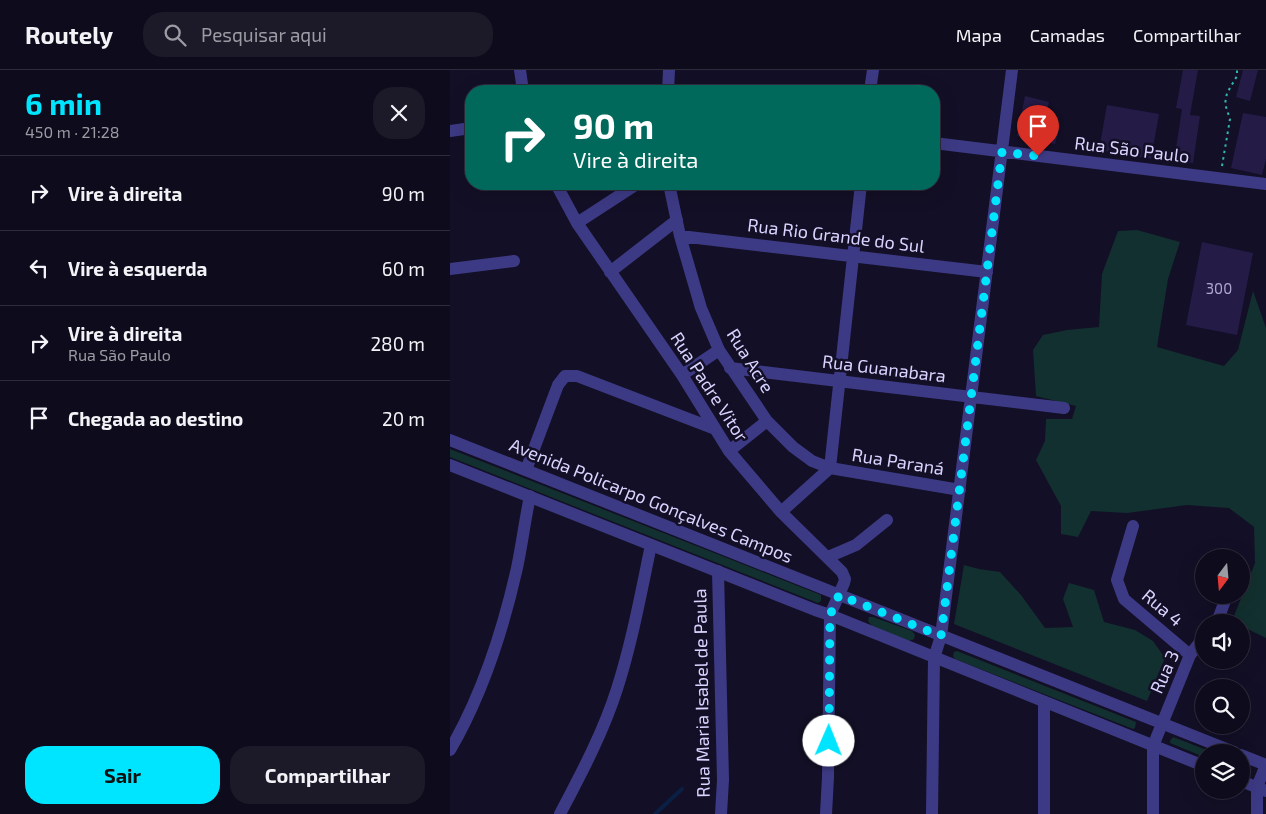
<!DOCTYPE html>
<html lang="pt">
<meta charset="utf-8">
<style>
body{margin:0;font-family:"Exo 2",sans-serif;background:#1c1929;color:#f1f3f6;height:100vh;display:flex;flex-direction:column;font-size:19px;white-space:nowrap}
*{box-sizing:border-box;margin:0}
p{font-size:16px;color:#9b9ba3}
.icon{flex:none;width:28px;height:28px;fill:none;stroke:currentColor;stroke-width:2;stroke-linecap:round;stroke-linejoin:round}
.map{position:relative;flex:1;overflow:hidden}
.panel{display:flex;flex-direction:column;background:#0e0b1c;width:450px}
.panel>*{flex:none}
.top-card{position:absolute;left:15px;top:15px;width:475px;height:105px;border-radius:20px;box-shadow:0 5px 20px #0002,0 0 0 1px #2e2b3b;background:#00695c;color:#fff;overflow:hidden}
.needle{width:32px;rotate:196deg}
.buttons{position:absolute;left:745px;top:479px;display:grid;gap:10px}
.buttons a{display:grid;place-items:center;width:55px;height:55px;border-radius:50%;background:#0e0b1c;box-shadow:0 5px 20px #0002,0 0 0 1px #2e2b3b;font-size:25px}
.pin{position:absolute;display:grid;place-items:center;width:42px;height:42px;color:#fff;margin:-51px -21px;border-radius:50% 50% 50% 0;rotate:-45deg;box-shadow:0 0 5px #0007}
.pin .icon{rotate:45deg}
.me{position:absolute;width:55px;margin:-28px;rotate:1deg;stroke-linejoin:round;filter:drop-shadow(0 0 4px #0008)}
.turn{display:flex;align-items:center;gap:18px;height:105px;padding:0 25px;font-size:22px}
.turn .icon{width:65px;height:65px;stroke-width:2.5}
.turn b{display:block;font-size:35px;line-height:42px}
.round{display:grid;place-items:center;flex:none;width:52px;height:52px;border-radius:20px;background:#1c1929}
.headline{display:flex;align-items:center;justify-content:space-between;height:85px;padding:0 25px}
h1{font-size:30px;font-weight:700;line-height:38px;color:#00e5ff}
.primary-button{display:flex;gap:10px;margin-top:auto;padding:10px 25px}
.primary-button a{flex:1;height:58px;border-radius:20px;background:#00e5ff;color:#111;font-size:20px;font-weight:700;line-height:58px;text-align:center}
.primary-button a+a{background:#1c1929;color:#f1f3f6}
ul{padding:0;list-style:none}
li{display:flex;align-items:center;gap:15px;height:75px;padding:0 25px;border-top:1px solid #2e2b3b}
li div{flex:1}
li b{display:block;font-size:19px}
li em{font-style:normal}
header{display:flex;align-items:center;gap:30px;box-sizing:border-box;height:70px;padding:0 25px;background:#0e0b1c;border-bottom:1px solid #2e2b3b}
header strong{font-size:24px}
nav{display:flex;gap:28px;margin-inline-start:auto;font-size:18px}
.search{width:350px;height:45px;background:#1c1929;display:flex;align-items:center;gap:12px;box-sizing:border-box;padding:0 18px;border-radius:20px;color:#9b9ba3;font-size:19px}
main{display:flex;flex:1;min-height:0}
.map>svg:first-child{display:block}
</style>
<header>
<strong>Routely</strong>
<div class="search"><svg class="icon" aria-label="search" viewBox="0 0 24 24"><circle cx="10" cy="10" r="6"/><path d="M15 15l6 6"/></svg>Pesquisar aqui</div>
<nav><a>Mapa</a><a>Camadas</a><a>Compartilhar</a></nav>
</header>
<main>
<section class="panel">
<div class="headline"><div><h1>6 min</h1><p>450 m · 21:28</p></div><a class="round"><svg class="icon" aria-label="close" viewBox="0 0 24 24"><path d="M6 6l12 12M18 6L6 18"/></svg></a></div>
<ul>
<li><svg class="icon" aria-label="right" viewBox="0 0 24 24"><path d="M7 20v-9h11M14 6l5 5-5 5"/></svg><div><b>Vire à direita</b></div><em>90 m</em></li>
<li><svg class="icon" aria-label="left" viewBox="0 0 24 24"><path d="M17 20v-9H6M10 6l-5 5 5 5"/></svg><div><b>Vire à esquerda</b></div><em>60 m</em></li>
<li><svg class="icon" aria-label="right" viewBox="0 0 24 24"><path d="M7 20v-9h11M14 6l5 5-5 5"/></svg><div><b>Vire à direita</b><p>Rua São Paulo</p></div><em>280 m</em></li>
<li><svg class="icon" aria-label="arrive" viewBox="0 0 24 24"><path d="M6 21V4h12l-3 4 3 4H6"/></svg><div><b>Chegada ao destino</b></div><em>20 m</em></li>
</ul>
<div class="primary-button"><a>Sair</a><a>Compartilhar</a></div>
</section>
<div class="map">
<svg width="816" height="744" viewBox="0 0 816 744">
<rect width="100%" height="100%" fill="#130f26"/>
<!-- green -->
<path fill="#12302f" d="M687 160 730 172 718 209 707 277 774 296 788 280 803 221 816 258V568L791 556V552L782 551 805 493 804 457 779 438 737 435 677 443 641 441 628 467 611 464V436L586 390 595 371 596 349H622L626 336 586 326 583 280 593 265 617 260 649 257 652 204 668 161Z
M0 379 371 525V531L368 533 0 387Z
M514 495 529 499 550 502 571 525 595 558 623 557 613 529 619 513 644 520 654 552 685 560 703 571 715 588 697 631 504 554Z
M419 547H423L462 561 465 565 464 569 459 571 422 556 418 551Z
M507 581 686 652 685 658 683 659 505 589 503 586 504 582Z
M723 667 762 682H754V687L720 673V671Z"/>
<g fill="none" stroke-linecap="round" stroke-linejoin="round">
<!-- stream -->
<path stroke="#0a1f44" stroke-width="4" d="M205 744 232 719"/>
</g>
<!-- building -->
<path fill="#241b47" d="M733 0H748L740 45 750 46 743 93 724 91 732 39 726 38Z
M793 0H808L800 31 786 27Z
M575 26 599 32 594 53 610 56 605 74 567 66Z
M657 35 709 44 701 89 649 80Z
M793 43 816 47V89L812 105 781 98Z
M752 172 803 183 787 265 736 255Z"/>
<g fill="none" stroke-linecap="round" stroke-linejoin="round">
<!-- path -->
<path stroke="#2fb8b0" stroke-width="2" stroke-dasharray="2.5 4" stroke-linecap="butt" d="M772 96 780 49 775 34 777 23 787 6V0"/>
<!-- minor -->
<path stroke="#3d3a85" stroke-width="12" d="M70 0 73 21
M218 21 219 0
M420 21 423 0
M0 61 21 58
M484 73 816 114
M106 114 127 153 232 305 279 381 331 442 392 502 395 509 394 513 380 545 378 707 376 744
M219 114 230 166 251 238 269 280 317 351 343 377 362 391 380 398 510 420
M127 153 187 114
M230 166 537 202
M0 199 64 191
M160 202 227 150
M280 298 614 338
M232 305 269 280
M279 381 317 351
M380 398 411 114
M76 400 108 315 115 306H127L265 359
M331 442 380 398
M683 456 667 510 674 529 740 585
M378 487 406 475 437 450
M268 501 273 710 271 744
M765 552 769 547 777 525
M0 680C32 625 53 560 67 498 72 474 75 450 80 426
M110 744C131 704 153 663 167 619 182 572 191 523 201 475
M482 744 484 588 491 566 562 0
M594 744V632
M703 744V676L740 585 754 567
M807 744V717L816 695"/>
<!-- tertiary -->
<path stroke="#3d3a85" stroke-width="12" d="M0 370 784 682
M0 395 365 540 380 545 754 696
M791 685 816 695
M791 711 816 721"/>
</g>
<g fill="none" stroke-linecap="round" stroke-linejoin="round">
<!-- route -->
<path stroke="#00e5ff" stroke-width="9" stroke-dasharray="0 16.2" d="M379 671 380 545 389 525 491 566 552 82 588 86"/>
</g>
<g text-anchor="middle" stroke-width="5" stroke-linejoin="round" paint-order="stroke">
<!-- number labels -->
<g font-size="15" fill="#aca6d1">
<text x="769" y="224">300</text>
</g>
<!-- street labels -->
<g font-size="18" fill="#d9d4ff" stroke="#130f26">
<text transform="translate(682 80) rotate(7)" y="6">Rua São Paulo</text>
<text transform="translate(386 166) rotate(7)" y="6">Rua Rio Grande do Sul</text>
<text transform="translate(300 291) rotate(58)" y="6">Rua Acre</text>
<text transform="translate(434 299) rotate(7)" y="6">Rua Guanabara</text>
<text transform="translate(259 317) rotate(57)" y="6">Rua Padre Vitor</text>
<text transform="translate(448 392) rotate(9)" y="6">Rua Paraná</text>
<text transform="translate(201 431) rotate(22)" y="6">Avenida Policarpo Gonçalves Campos</text>
<text transform="translate(712 538) rotate(40)" y="6">Rua 4</text>
<text transform="translate(715 602) rotate(-66)" y="6">Rua 3</text>
<text transform="translate(252 623) rotate(-91)" y="6">Rua Maria Isabel de Paula</text>
</g>
</g>
</svg>
<div class="buttons">
<a><svg class="needle" viewBox="-14 -14 28 28"><path d="M0-13l5 13h-10z" fill="#e53935"/><path d="M0 13l5-13h-10z" fill="#9b9ba3"/></svg></a>
<a><svg class="icon" aria-label="sound" viewBox="0 0 24 24"><path d="M4 9h4l5-4v14l-5-4H4zM17 9q2 3 0 6"/></svg></a>
<a><svg class="icon" aria-label="search" viewBox="0 0 24 24"><circle cx="10" cy="10" r="6"/><path d="M15 15l6 6"/></svg></a>
<a><svg class="icon" aria-label="layers" viewBox="0 0 24 24"><path d="M12 4l9 5-9 5-9-5zM3 14l9 5 9-5"/></svg></a>
</div>
<div class="pin" style="left:588px;top:86px;background:#d93025"><svg class="icon" aria-label="arrive" viewBox="0 0 24 24"><path d="M6 21V4h12l-3 4 3 4H6"/></svg></div>
<svg class="me" style="left:379px;top:671px" viewBox="-20 -20 40 40"><circle r="19" fill="#fff"/><path d="M0-13L10 11 0 6-10 11z" fill="#00e5ff"/></svg>
<div class="top-card">
<div class="turn"><svg class="icon" aria-label="right" viewBox="0 0 24 24"><path d="M7 20v-9h11M14 6l5 5-5 5"/></svg><div><b>90 m</b>Vire à direita</div></div>
</div>
</div>
</main>
